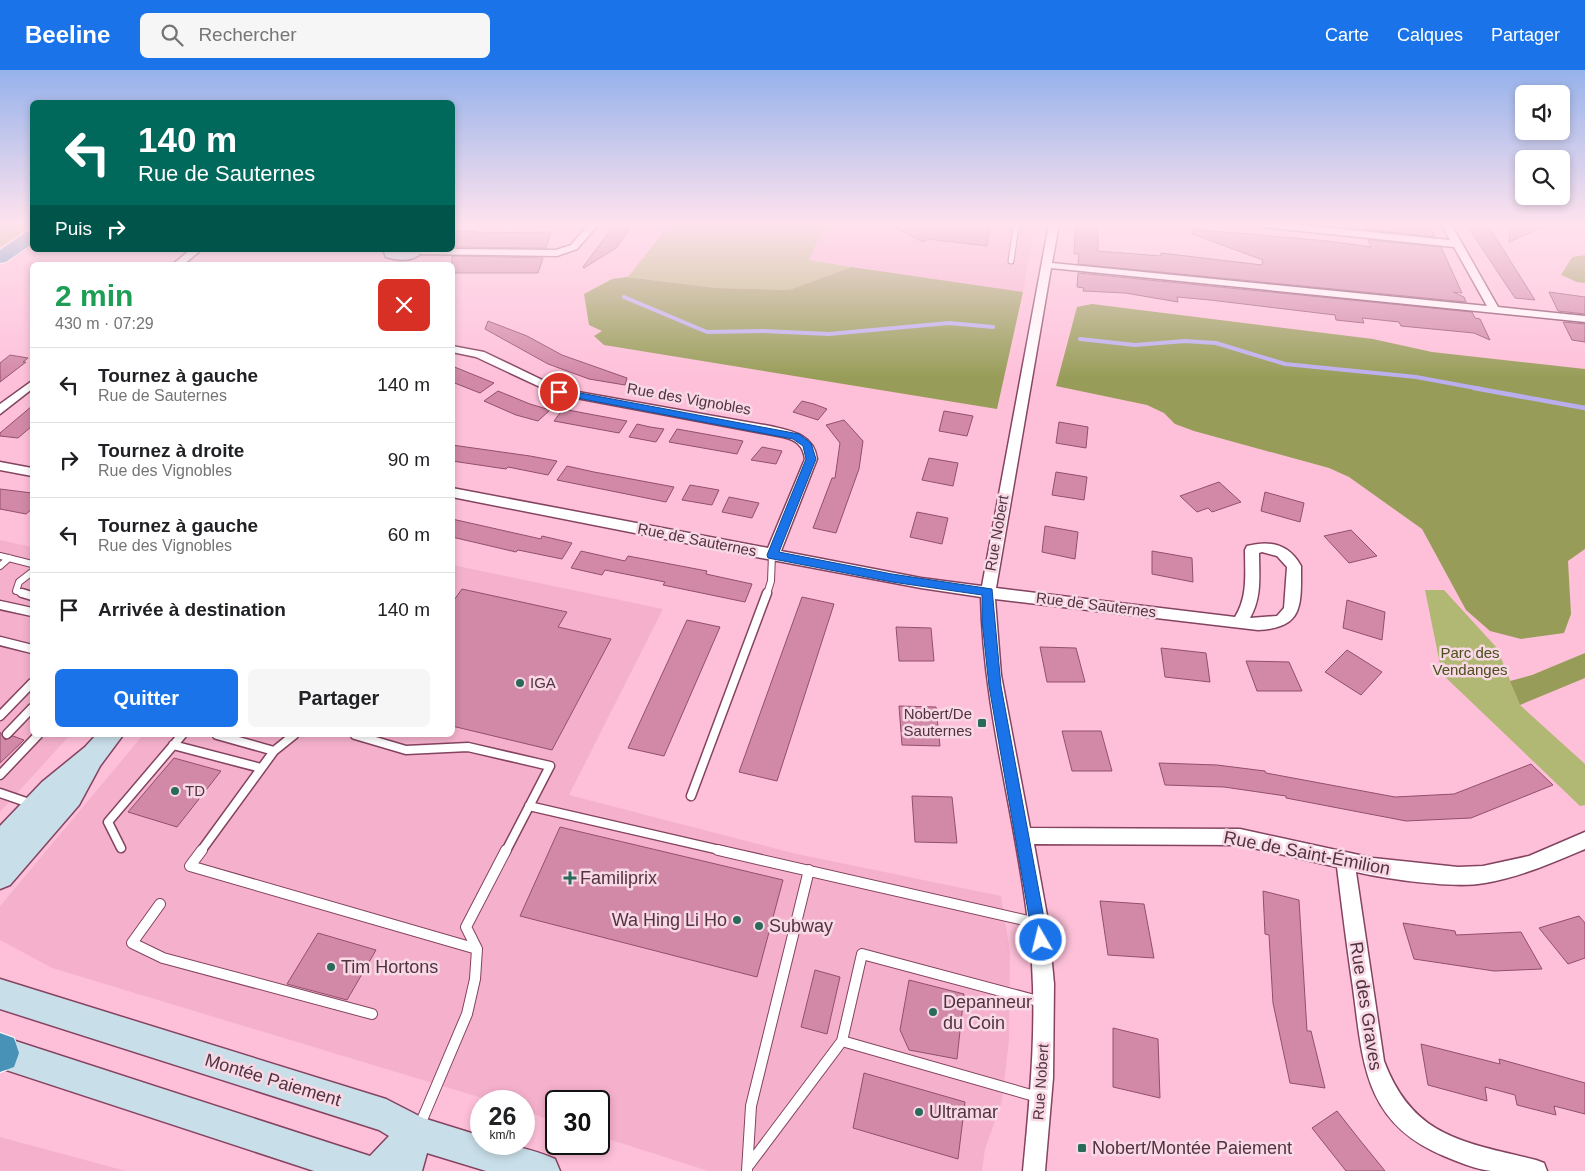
<!DOCTYPE html>
<html lang="fr">
<meta charset="utf-8">
<style>
body{margin:0;font-family:Arial,sans-serif;background:#f6f6f6;color:#202124;height:100vh;display:flex;flex-direction:column;font-size:19px;white-space:nowrap}
*{box-sizing:border-box;margin:0}
p{font-size:16px;color:#757577}
.icon{flex:none;width:28px;height:28px;fill:none;stroke:currentColor;stroke-width:2;stroke-linecap:round;stroke-linejoin:round}
.map{position:relative;flex:1;overflow:hidden}
.sheet{position:absolute;left:30px;top:192px;width:425px;height:475px;display:flex;flex-direction:column;background:#fff;border-radius:8px;box-shadow:0 2px 8px #0003}
.sheet>*{flex:none}
.guide{position:absolute;left:30px;top:30px;width:425px;height:152px;border-radius:8px;box-shadow:0 2px 8px #0003;background:#00695c;color:#fff;overflow:hidden}
.controls{position:absolute;left:1515px;top:15px;display:grid;gap:10px}
.controls a{display:grid;place-items:center;width:55px;height:55px;border-radius:8px;background:#fff;box-shadow:0 2px 8px #0003;font-size:25px}
.speed{position:absolute;left:470px;top:1020px;display:flex;gap:10px;font-size:25px;font-weight:700;text-align:center}
.speed>*{display:grid;place-content:center;width:65px;height:65px;border-radius:50%;background:#fff;box-shadow:0 2px 8px #0003;line-height:1}
.speed small{font-size:12px;font-weight:400}
.speed .limit{border:2px solid #111;border-radius:8px;background:#fff;color:#111}
.pin{position:absolute;display:grid;place-items:center;width:42px;height:42px;color:#fff;margin:-21px;border:2px solid #fff;border-radius:50%;box-shadow:0 1px 5px #0007}
.me{position:absolute;width:55px;margin:-28px;rotate:352deg;stroke-linejoin:round;filter:drop-shadow(0 0 4px #0008)}
.turn{display:flex;align-items:center;gap:18px;height:105px;padding:0 25px;font-size:22px}
.turn .icon{width:65px;height:65px;stroke-width:2.5}
.turn b{display:block;font-size:35px;line-height:42px}
.then{display:flex;align-items:center;height:48px;padding:0 25px;background:#0003;gap:10px;font-size:19px}
.round{display:grid;place-items:center;flex:none;width:52px;height:52px;border-radius:8px;background:#f6f6f6}
.headline{display:flex;align-items:center;justify-content:space-between;height:85px;padding:0 25px}
h1{font-size:30px;font-weight:600;line-height:38px;color:#1e9e55}
.primary-button{display:flex;gap:10px;margin-top:auto;padding:10px 25px}
.primary-button a{flex:1;height:58px;border-radius:8px;background:#1a73e8;color:#fff;font-size:20px;font-weight:600;line-height:58px;text-align:center}
.primary-button a+a{background:#f6f6f6;color:#202124}
ul{padding:0;list-style:none}
li{display:flex;align-items:center;gap:15px;height:75px;padding:0 25px;border-top:1px solid #e0e0e0}
li div{flex:1}
li b{display:block;font-size:19px}
li em{font-style:normal}
header{display:flex;align-items:center;gap:30px;box-sizing:border-box;height:70px;padding:0 25px;background:#1a73e8;color:#fff}
header strong{font-size:24px}
nav{display:flex;gap:28px;margin-inline-start:auto;font-size:18px}
.search{width:350px;height:45px;background:#f6f6f6;display:flex;align-items:center;gap:12px;box-sizing:border-box;padding:0 18px;border-radius:8px;color:#757577;font-size:19px}
.map>svg:first-child{display:block}
</style>
<header>
<strong>Beeline</strong>
<div class="search"><svg class="icon" aria-label="search" viewBox="0 0 24 24"><circle cx="10" cy="10" r="6"/><path d="M15 15l6 6"/></svg>Rechercher</div>
<nav><a>Carte</a><a>Calques</a><a>Partager</a></nav>
</header>
<div class="map">
<svg width="1585" height="1101" viewBox="0 0 1585 1101">
<rect width="100%" height="100%" fill="#fec0d9"/>
<!-- built -->
<path fill="#f5b1cc" d="M825 154H1035L1023 222 809 190Z
M0 470 32 477V665H70L0 742Z
M453 495 663 539 569 725 797 784 1001 826 1010 882 1009 970 1002 1031 985 1079 982 1101H708L599 1066V1031H556V1052L524 1041V1031H492L52 898 0 870V836L143 665H452Z
M0 1067 126 1101H0Z"/>
<!-- green -->
<path fill="#b1b874" d="M0 154H32V156L0 177Z
M670 154H825L809 190 852 197 789 220 717 218 628 207Z
M1425 520H1444L1497 578 1520 635 1585 694V735L1580 736 1442 604Z"/>
<!-- forest -->
<path fill="#979d58" d="M1585 185V213L1577 212 1561 205 1572 187Z
M852 197 1023 222 997 339 604 275 594 266 602 261 589 255 584 224 612 209 627 207 717 218 789 220Z
M1092 234 1373 269 1432 282 1585 299V479L1568 491 1571 544 1564 563 1521 569 1490 561 1466 540 1422 459 1349 407 1329 398 1194 361 1175 354 1164 343 1147 335 1056 316 1077 237Z
M1585 583V608L1520 635 1510 611 1532 605Z"/>
<g fill="none" stroke-linecap="round" stroke-linejoin="round">
<!-- stream-far1 -->
<path stroke="#bbaeef" stroke-width="4" d="M624 227 707 262 763 261 829 264 949 253 993 257
M1080 269 1135 275 1185 271 1216 273 1285 294 1416 307 1481 319"/>
<!-- stream -->
<path stroke="#bbaeef" stroke-width="4.5" d="M1474 318 1585 338"/>
</g>
<!-- building -->
<path fill="#d289a7" stroke="#924f6c" d="M615 154H633L616 178 584 198 583 197Z
M889 154H955L990 158 987 176 929 169 923 172Z
M1076 154H1098V181L1161 186V183L1262 195 1263 190 1192 164 1193 159 1327 171 1371 177 1368 170 1441 177 1462 223 1453 222 1464 227 1466 232 1078 194 1079 184H1074Z
M1361 154H1429L1435 167 1363 159Z
M1466 154H1487L1535 230 1515 228Z
M1510 154H1550L1509 172Z
M456 161H478L477 163 551 162 546 178 452 177Z
M452 186 543 188 538 203H452Z
M1078 203 1472 242 1475 248 1480 249 1490 270 1474 263 1401 256 1399 252 1362 248 1364 253 1336 250 1335 245 1210 230 1177 227 1178 232 1125 223 1083 221 1084 218 1077 217Z
M1549 222 1585 227V244L1558 241Z
M488 251 527 266 562 285 627 308 625 315 589 309 548 294 485 259Z
M1563 252 1585 254V272L1572 270Z
M10 285 28 288 23 292H26L0 312V293Z
M452 296 494 313 480 323 452 312Z
M498 321 530 334 550 340 538 351 516 345 484 331Z
M802 331 814 334 827 339 818 350 793 342Z
M32 336V356L18 368 0 366V363Z
M563 339 589 344 627 351 619 363 554 351Z
M944 341 973 346 967 366 939 361Z
M844 350 863 371 859 399 836 463 813 458 832 408H835L840 373 826 355Z
M1059 352 1088 357 1086 378 1056 373Z
M637 354 650 357 664 359 656 372 629 367Z
M677 359 716 366 743 371 737 384 669 372Z
M452 375 530 386 557 391 548 405 508 397 506 399 452 391Z
M762 377 782 381 776 394 751 390Z
M929 388 958 393 953 416 922 410Z
M567 396 594 402 674 417 666 432 557 410Z
M1056 402 1087 407 1084 430 1052 425Z
M1219 412 1241 432 1212 442 1208 438 1197 442 1180 426Z
M690 415 719 420 712 435 682 430Z
M0 419 32 423V439L26 444 0 439Z
M1265 422 1304 433 1300 452 1261 441Z
M729 427 759 433 752 448 722 442Z
M917 442 948 448 942 474 910 467Z
M452 449 541 469 542 466 572 473 562 489 518 480 516 482 452 467Z
M1045 456 1078 462 1075 489 1042 482Z
M1351 460 1377 486 1349 493 1324 466Z
M581 481 625 491 628 486 707 501 706 504 752 514 745 532 663 515 665 512 605 500 602 505 571 498Z
M1152 481 1192 488 1193 512 1152 504Z
M462 519 567 542 558 557 611 569 552 680 452 656V533Z
M802 527 834 534 777 711 739 702Z
M1347 530 1385 542 1382 570 1343 558Z
M687 550 720 557 664 686 628 678Z
M896 557 931 558 934 591H899Z
M1040 577 1076 578 1085 612H1047Z
M1161 578 1206 583 1210 612 1165 607Z
M1347 580 1382 602 1361 625 1325 602Z
M1246 591 1289 592 1302 621H1257Z
M899 636 936 637 940 676 902 675Z
M1062 661H1101L1112 701H1072Z
M0 662 5 670 13 666 24 670 0 693Z
M174 688 221 701 177 757 128 742Z
M1159 693 1217 695 1265 701 1266 703 1395 727 1454 724 1531 694 1553 715 1471 748 1406 751 1286 728V726L1224 717 1165 715Z
M912 726 952 727 957 773 915 772Z
M560 757 783 810 757 907 520 846Z
M1263 821 1299 830 1307 961H1311L1325 1018 1290 1013 1273 933 1269 865 1265 864Z
M1100 831 1144 834 1154 888 1108 885Z
M1579 846 1585 853V888L1568 894 1539 858Z
M1403 853 1455 861 1456 865 1521 862 1542 899 1494 901 1414 889Z
M318 863 376 880 347 930 287 914Z
M815 900 840 907 827 964 801 957Z
M909 910 964 924 957 989 909 980 900 960Z
M1113 958 1158 969 1160 1028 1113 1017Z
M1421 974 1500 994 1499 989 1585 1013V1044L1554 1036 1556 1045 1517 1035 1515 1025 1485 1017 1487 1031 1428 1015Z
M864 1003 965 1032 958 1089 853 1058Z
M1337 1041 1359 1069 1385 1101H1346L1312 1058Z"/>
<g fill="none" stroke-linecap="round" stroke-linejoin="round">
<defs>
<path id="lane-far3" d="M1011 191 1016 157 1020 154"/>
<path id="lane-far2" d="M0 486 32 494
M0 496 9 488
M26 524 16 521 19 512 32 502
M767 524 771 511 772 485"/>
<path id="lane-far1" d="M22 523 32 526
M0 535 32 542
M0 571 32 579
M0 646 32 613
M7 664 32 638
M217 665 274 681 294 665
M355 665 406 680 468 677 550 696 506 781
M173 675 261 698
M0 705 38 665
M0 723 32 734
M691 726 767 523
M529 736 724 781
M121 778 108 752 182 665
M201 781 274 681"/>
<path id="lane" d="M202 780 190 796 477 879
M718 780 1037 853
M160 834 132 873 163 888 372 944
M842 971 862 884 1042 932
M419 1057 467 944 475 909 477 879 466 857 506 780
M749 1095 842 971 1038 1027
M747 1101 751 1036 809 800"/>
<path id="street" d="M589 154H599L577 179 557 186 417 184 412 181 452 179 556 180 571 175Z
M1049 154H1059L1052 193 1487 236 1454 177 1262 157 1257 154H1291L1450 170 1441 154H1451L1498 237 1585 246V252L1051 198 996 518 1235 547C1248 526 1245 504 1245 480L1247 476C1270 470 1289 474 1301 496 1301 535 1304 558 1258 560L995 529 1001 605 1030 758 1240 759 1373 788 1458 797 1483 796 1529 786 1585 762V779C1552 793 1520 807 1485 813 1454 819 1387 809 1356 802L1384 991C1413 1068 1464 1072 1536 1090L1544 1093 1547 1101C1529 1101 1509 1101 1491 1101 1475 1099 1458 1092 1444 1086 1364 1053 1363 993 1353 918 1347 878 1342 838 1337 797L1240 775 1034 774 1048 851 1054 914 1053 1008 1045 1101H1023C1031 1018 1039 935 1028 852 1015 743 983 638 981 527L921 518 772 490 452 427V418L768 478 805 389C803 375 796 370 783 367L555 324 476 287 452 282V276L484 282 561 319 770 356C791 361 814 364 817 389L781 481 921 508 982 516ZM1262 482 1277 486 1287 497 1284 538 1277 546 1250 548C1262 527 1259 506 1259 483Z
M190 180H201L183 195H172Z
M32 311V319L0 344V334Z
M0 392 32 398V406L0 400Z"/>
<path id="secondary" d="M383 180H424C415 192 399 191 386 187Z
M96 665H123L100 696 79 735 10 815 0 819V756L42 712 85 677Z
M0 909 386 1029 423 1048 481 1066V1074C509 1074 529 1078 555 1089L560 1101H486L427 1083 422 1101H314L0 998V966L370 1086 389 1066 379 1060 0 939Z"/>
<path id="highway" d="M32 161V174L6 192 0 193V180L26 162Z
M0 963 14 968 19 983 14 997 0 1002Z"/>
</defs>
<!-- lane-far3 casing -->
<use href="#lane-far3" stroke="#844360" stroke-width="7"/>
<!-- lane-far2 casing -->
<use href="#lane-far2" stroke="#844360" stroke-width="8"/>
<!-- lane-far1 casing -->
<use href="#lane-far1" stroke="#844360" stroke-width="11"/>
<!-- lane casing -->
<use href="#lane" stroke="#844360" stroke-width="12"/>
<!-- street casing -->
<use href="#street" stroke="#844360" stroke-width="3"/>
<!-- secondary casing -->
<use href="#secondary" stroke="#844360" stroke-width="3"/>
<!-- highway casing -->
<use href="#highway" stroke="#fff" stroke-width="2"/>
<!-- lane-far3 -->
<use href="#lane-far3" stroke="#fff" stroke-width="5"/>
<!-- lane-far2 -->
<use href="#lane-far2" stroke="#fff" stroke-width="6"/>
<!-- lane-far1 -->
<use href="#lane-far1" stroke="#fff" stroke-width="8"/>
<!-- lane -->
<use href="#lane" stroke="#fff" stroke-width="10"/>
<!-- street -->
<use href="#street" fill="#fff" fill-rule="evenodd"/>
<!-- secondary -->
<use href="#secondary" fill="#c8dee9" fill-rule="evenodd"/>
<!-- highway -->
<use href="#highway" fill="#4992b7" fill-rule="evenodd"/>
</g>
<!-- sky -->
<linearGradient id="sky" x2="0" y2="1"><stop stop-color="#96b2eb"/><stop offset="0.5" stop-color="#ffe3ee"/><stop offset="1" stop-color="#ffe3ee" stop-opacity="0"/></linearGradient>
<rect width="1585" height="308" fill="url(#sky)"/>
<!-- route -->
<path fill="#1a73e8" stroke="#114b97" d="M559 319 799 364 811 373 816 389 779 482 892 504 992 519 1001 616 1048 870 1046 875 1041 878 1036 875 1033 870 989 616 982 551V525L892 512 768 488 767 485 806 389 803 376 793 369 556 324V320Z"/>
<!-- markers -->
<g fill="#296a59" stroke="#f8d8e4" stroke-width="2">
<circle cx="520" cy="613" r="5"/>
<rect x="977" y="648" width="10" height="10" rx="2.5"/>
<circle cx="175" cy="721" r="5"/>
<path d="M567.5 800.5h5v5h5v5h-5v5h-5v-5h-5v-5h5z"/>
<circle cx="737" cy="850" r="5"/>
<circle cx="759" cy="856" r="5"/>
<circle cx="331" cy="897" r="5"/>
<circle cx="933" cy="942" r="5"/>
<circle cx="919" cy="1042" r="5"/>
<rect x="1077" y="1073" width="10" height="10" rx="2.5"/>
</g>
<g text-anchor="middle" stroke-width="5" stroke-linejoin="round" paint-order="stroke">
<!-- street labels -->
<g font-size="15" fill="#51323f" stroke="#f8d8e4">
<text transform="translate(689 329) rotate(10)" y="5">Rue des Vignobles</text>
<text transform="translate(997 463) rotate(-80)" y="5">Rue Nobert</text>
<text transform="translate(697 470) rotate(11)" y="5">Rue de Sauternes</text>
<text transform="translate(1096 535) rotate(7)" y="5">Rue de Sauternes</text>
<text transform="translate(1041 1012) rotate(-86)" y="5">Rue Nobert</text>
</g>
<!-- park labels -->
<g font-size="15" fill="#4b4f1b" stroke="#f8d8e4">
<text x="1470" y="588">Parc des<tspan x="1470" dy="17">Vendanges</tspan></text>
</g>
<!-- poi labels -->
<g font-size="15" fill="#51323f" stroke="#f8d8e4" text-anchor="start">
<text x="530" y="618">IGA</text>
<text x="972" y="649" text-anchor="end">Nobert/De<tspan x="972" dy="17">Sauternes</tspan></text>
<text x="185" y="726">TD</text>
</g>
<!-- near-street labels -->
<g font-size="18" fill="#51323f" stroke="#f8d8e4">
<text transform="translate(1307 783) rotate(11)" y="6">Rue de Saint-Émilion</text>
<text transform="translate(1366 936) rotate(81)" y="6">Rue des Graves</text>
<text transform="translate(273 1010) rotate(17)" y="6">Montée Paiement</text>
</g>
<!-- near-poi labels -->
<g font-size="18" fill="#51323f" stroke="#f8d8e4" text-anchor="start">
<text x="580" y="814">Familiprix</text>
<text x="727" y="856" text-anchor="end">Wa Hing Li Ho</text>
<text x="769" y="862">Subway</text>
<text x="341" y="903">Tim Hortons</text>
<text x="943" y="938">Depanneur<tspan x="943" dy="21">du Coin</tspan></text>
<text x="929" y="1048">Ultramar</text>
<text x="1092" y="1084">Nobert/Montée Paiement</text>
</g>
</g>
</svg>
<div class="controls">
<a><svg class="icon" aria-label="sound" viewBox="0 0 24 24"><path d="M4 9h4l5-4v14l-5-4H4zM17 9q2 3 0 6"/></svg></a>
<a><svg class="icon" aria-label="search" viewBox="0 0 24 24"><circle cx="10" cy="10" r="6"/><path d="M15 15l6 6"/></svg></a>
</div>
<div class="speed"><div>26<small>km/h</small></div><div class="limit">30</div></div>
<div class="pin" style="left:559px;top:322px;background:#d93025"><svg class="icon" aria-label="arrive" viewBox="0 0 24 24"><path d="M6 21V4h12l-3 4 3 4H6"/></svg></div>
<svg class="me" style="left:1041px;top:870px" viewBox="-20 -20 40 40"><circle r="17" fill="#1a73e8" stroke="#fff" stroke-width="3"/><path d="M0-11L8 9 0 5-8 9z" fill="#fff"/></svg>
<div class="guide">
<div class="turn"><svg class="icon" aria-label="left" viewBox="0 0 24 24"><path d="M17 20v-9H6M10 6l-5 5 5 5"/></svg><div><b>140 m</b>Rue de Sauternes</div></div>
<div class="then">Puis<svg class="icon" aria-label="right" viewBox="0 0 24 24"><path d="M7 20v-9h11M14 6l5 5-5 5"/></svg></div>
</div>
<section class="sheet">
<div class="headline"><div><h1>2 min</h1><p>430 m · 07:29</p></div><a class="round" style="background:#d93025;color:#fff"><svg class="icon" aria-label="close" viewBox="0 0 24 24"><path d="M6 6l12 12M18 6L6 18"/></svg></a></div>
<ul>
<li><svg class="icon" aria-label="left" viewBox="0 0 24 24"><path d="M17 20v-9H6M10 6l-5 5 5 5"/></svg><div><b>Tournez à gauche</b><p>Rue de Sauternes</p></div><em>140 m</em></li>
<li><svg class="icon" aria-label="right" viewBox="0 0 24 24"><path d="M7 20v-9h11M14 6l5 5-5 5"/></svg><div><b>Tournez à droite</b><p>Rue des Vignobles</p></div><em>90 m</em></li>
<li><svg class="icon" aria-label="left" viewBox="0 0 24 24"><path d="M17 20v-9H6M10 6l-5 5 5 5"/></svg><div><b>Tournez à gauche</b><p>Rue des Vignobles</p></div><em>60 m</em></li>
<li><svg class="icon" aria-label="arrive" viewBox="0 0 24 24"><path d="M6 21V4h12l-3 4 3 4H6"/></svg><div><b>Arrivée à destination</b></div><em>140 m</em></li>
</ul>
<div class="primary-button"><a>Quitter</a><a>Partager</a></div>
</section>
</div>
